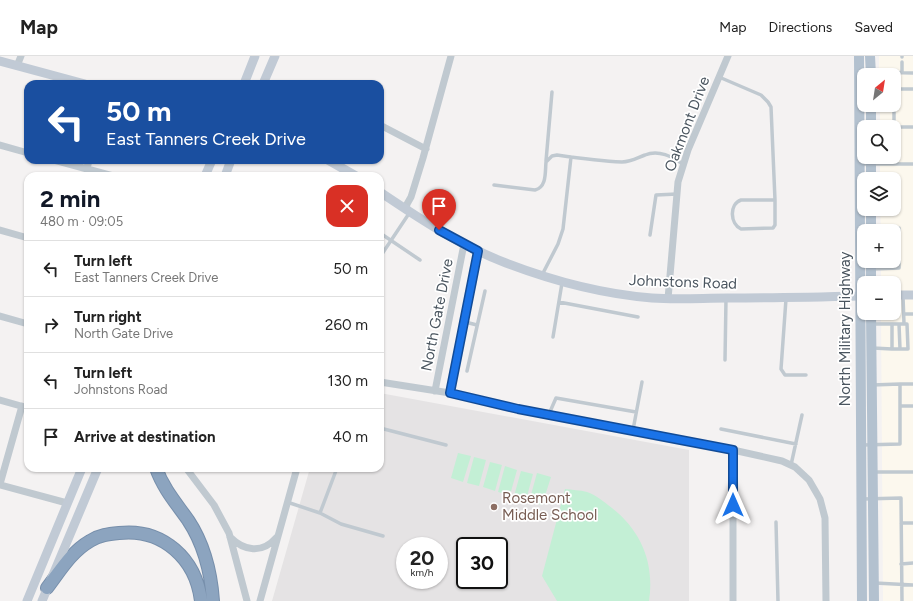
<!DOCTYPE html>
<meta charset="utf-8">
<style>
body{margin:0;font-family:Figtree,sans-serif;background:#f6f6f6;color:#222;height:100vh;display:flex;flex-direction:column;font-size:15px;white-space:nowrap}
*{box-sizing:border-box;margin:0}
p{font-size:13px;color:#767676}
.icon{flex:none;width:22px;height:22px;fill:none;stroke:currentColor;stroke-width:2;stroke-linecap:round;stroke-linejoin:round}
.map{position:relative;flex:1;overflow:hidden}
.details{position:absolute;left:24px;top:116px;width:360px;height:300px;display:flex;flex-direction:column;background:#fff;border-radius:12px;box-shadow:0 1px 3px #0004}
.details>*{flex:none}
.guide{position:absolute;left:24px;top:24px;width:360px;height:84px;border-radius:12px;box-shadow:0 1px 3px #0004;background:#1a4fa0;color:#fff;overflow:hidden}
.needle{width:26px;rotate:30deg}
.controls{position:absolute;left:857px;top:12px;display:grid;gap:8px}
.controls a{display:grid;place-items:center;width:44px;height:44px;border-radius:8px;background:#fff;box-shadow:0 1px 3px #0004;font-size:20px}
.speed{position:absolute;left:396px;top:481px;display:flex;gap:8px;font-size:20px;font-weight:700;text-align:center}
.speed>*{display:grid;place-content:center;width:52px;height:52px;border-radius:50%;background:#fff;box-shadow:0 1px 3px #0004;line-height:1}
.speed small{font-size:10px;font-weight:400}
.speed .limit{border:2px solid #111;border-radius:6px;background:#fff;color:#111}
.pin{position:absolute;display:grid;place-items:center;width:34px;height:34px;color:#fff;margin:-41px -17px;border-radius:50% 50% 50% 0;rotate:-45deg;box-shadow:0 0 4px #0007}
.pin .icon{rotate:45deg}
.me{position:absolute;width:44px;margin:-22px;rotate:0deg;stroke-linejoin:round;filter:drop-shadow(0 0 3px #0008)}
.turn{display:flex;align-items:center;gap:14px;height:84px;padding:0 16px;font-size:18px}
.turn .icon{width:52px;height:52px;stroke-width:2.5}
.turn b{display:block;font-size:28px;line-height:34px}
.round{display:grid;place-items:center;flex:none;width:42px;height:42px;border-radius:12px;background:#f6f6f6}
.headline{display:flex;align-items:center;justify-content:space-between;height:68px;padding:0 16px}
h1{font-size:24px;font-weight:700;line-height:30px;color:#111827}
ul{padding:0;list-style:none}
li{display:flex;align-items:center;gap:12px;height:56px;padding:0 16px;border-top:1px solid #e0e0e0}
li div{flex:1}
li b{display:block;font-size:15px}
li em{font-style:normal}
header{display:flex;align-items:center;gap:24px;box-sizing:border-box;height:56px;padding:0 20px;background:#fff;border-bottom:1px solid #e0e0e0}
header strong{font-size:19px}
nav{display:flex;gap:22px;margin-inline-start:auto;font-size:14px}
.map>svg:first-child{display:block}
</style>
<header>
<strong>Map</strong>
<nav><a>Map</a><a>Directions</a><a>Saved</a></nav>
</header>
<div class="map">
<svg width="913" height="545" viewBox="0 0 913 545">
<rect width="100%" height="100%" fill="#f4f2f2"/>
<!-- commercial -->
<path fill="#fcf8ee" d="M879 0H913V545H883L881 257H894V227H881V205H894V175H881L880 153H894V123H880V101H894V71H880V49H894V19H879Z"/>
<!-- education -->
<path fill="#e5e3e4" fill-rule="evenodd" d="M380 337 689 394V545H272L310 412H380ZM405 490H439V524H405ZM465 490H499V524H465Z"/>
<!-- green -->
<path fill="#c3efd5" d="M458 397 471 400 463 426 451 422Z
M474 401 486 404 479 430 467 427Z
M490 406 502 409 495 435 483 431Z
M505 410 517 414 510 439 498 436Z
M521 415 533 418 526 444 514 440Z
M537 417 551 421 542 449 529 446Z
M565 433C572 434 580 434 587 436 594 438 602 444 608 449 640 472 655 506 649 545H557L542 520Z"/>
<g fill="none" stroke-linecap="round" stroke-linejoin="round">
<defs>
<path id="highway" d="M156 412C163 432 176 447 188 464 204 488 211 516 213 545
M47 532C60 515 71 496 90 485 99 479 109 478 119 477 163 472 196 503 201 545"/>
</defs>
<!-- highway casing -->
<use href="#highway" stroke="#778fab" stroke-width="14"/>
<!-- lane -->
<path stroke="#c0c9d0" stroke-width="3.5" d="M902 0V1
M902 6V17
M872 16 913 17
M719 21 761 39 768 46 771 51 775 144
M894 33V71H913
M894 33H913
M546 105 552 36
M860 108H913
M494 129 535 134C547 131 545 116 546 106L552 100 557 99C578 102 600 105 622 106 631 106 637 102 645 99 659 93 672 101 683 108
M741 144H775V169L773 172 741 173C730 168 729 148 741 144Z
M872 173 899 172V212L872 213
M380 177 420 204
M650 179 656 139 677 138
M380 201 408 159 407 156
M542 219 558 188 563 173 571 101
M903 240 904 268
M786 243 781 313 785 319H806
M559 246 638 261
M904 258H913
M465 266 477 269
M872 268H892V293L873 292
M899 268 900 293
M553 281 562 227
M892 293H908L907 268H892
M725 304 726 243
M467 315 485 235
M900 328H913
M900 350H913
M549 358 556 342 636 356
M380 372 446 389
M721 373 796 388
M633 374 642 326
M862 389 900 388V328L872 329
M791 409 802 359
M873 416H913
M863 443 901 442 902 545
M287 446 320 457 341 468 383 480
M320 457 337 412
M776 466 778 545
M901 467H913
M901 508 913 507
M875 527 913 529"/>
<!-- street -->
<path stroke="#c0c9d0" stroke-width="7" d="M17 10 21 0
M380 69 426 93
M0 89 28 97
M54 104 113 120
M87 113 89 104
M406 154 407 148 411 141 423 102 451 0
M0 174 28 182
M668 243 678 126 688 94 728 0
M0 260 28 268
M380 326 450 337 518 353 733 394 782 405 795 411 809 424 820 443 825 462 826 545
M435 335 464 188
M450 337 478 195
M0 344 28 352
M186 412 214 449 229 477 247 545
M0 428 22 350
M0 429 67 447
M230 481C244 495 262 498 276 482
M260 545 297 412
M733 545V394"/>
<!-- secondary -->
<path stroke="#c1cad5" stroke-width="9" d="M0 5 85 28
M244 28 255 0
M263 28 275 0
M328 104 356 120
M205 120 212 104
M225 120 231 104
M380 136C420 163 461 190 506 207 553 225 602 238 652 242 678 244 703 242 728 242 773 242 819 241 864 240
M894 239H913
M27 545 82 412
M42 545 98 412"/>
<!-- primary -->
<path stroke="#b3c1cf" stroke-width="10" d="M859 0 862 545
M870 0 871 19
M871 49V71
M871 101V123
M871 153V175
M871 205V227
M871 257 874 545"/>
<!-- highway -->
<use href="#highway" stroke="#8ca4bf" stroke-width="12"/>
</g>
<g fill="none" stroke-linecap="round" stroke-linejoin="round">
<defs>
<path id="route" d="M439 174 478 195 450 337 518 353 733 394V449"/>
</defs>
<!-- route casing -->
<use href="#route" stroke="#114b97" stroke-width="10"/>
<!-- route -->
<use href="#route" stroke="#1a73e8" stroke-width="7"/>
</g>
<!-- markers -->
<circle fill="#8d6e63" stroke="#fff" stroke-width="1.5" cx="494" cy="451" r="4"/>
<g text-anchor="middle" stroke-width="3.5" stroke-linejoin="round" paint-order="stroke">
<!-- street labels -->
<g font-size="15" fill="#4a555f" stroke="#fff">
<text transform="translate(687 68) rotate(-69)" y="5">Oakmont Drive</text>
<text transform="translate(683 226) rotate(2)" y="5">Johnstons Road</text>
<text transform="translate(437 259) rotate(-79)" y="5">North Gate Drive</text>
<text transform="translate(845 273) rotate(-90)" y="5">North Military Highway</text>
</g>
<!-- education labels -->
<g font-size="15" fill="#785e54" stroke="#fff" text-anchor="start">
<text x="502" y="447">Rosemont<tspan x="502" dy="17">Middle School</tspan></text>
</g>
</g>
</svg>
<div class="controls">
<a><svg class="needle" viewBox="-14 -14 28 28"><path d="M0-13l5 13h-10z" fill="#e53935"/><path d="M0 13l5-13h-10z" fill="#767676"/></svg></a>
<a><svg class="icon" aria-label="search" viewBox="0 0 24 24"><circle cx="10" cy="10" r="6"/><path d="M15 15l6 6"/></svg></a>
<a><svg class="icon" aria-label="layers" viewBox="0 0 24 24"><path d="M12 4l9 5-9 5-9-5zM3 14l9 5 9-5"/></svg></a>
<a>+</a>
<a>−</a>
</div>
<div class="speed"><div>20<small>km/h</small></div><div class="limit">30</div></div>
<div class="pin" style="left:439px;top:174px;background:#d93025"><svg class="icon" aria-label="arrive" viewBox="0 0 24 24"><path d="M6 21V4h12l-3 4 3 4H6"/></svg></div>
<svg class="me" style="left:733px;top:449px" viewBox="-20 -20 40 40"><path d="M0-17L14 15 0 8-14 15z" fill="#1a73e8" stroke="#fff" stroke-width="4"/></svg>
<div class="guide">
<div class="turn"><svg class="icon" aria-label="left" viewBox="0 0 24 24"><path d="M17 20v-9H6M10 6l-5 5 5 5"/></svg><div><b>50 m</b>East Tanners Creek Drive</div></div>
</div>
<section class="details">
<div class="headline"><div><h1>2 min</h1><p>480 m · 09:05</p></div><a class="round" style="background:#d93025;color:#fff"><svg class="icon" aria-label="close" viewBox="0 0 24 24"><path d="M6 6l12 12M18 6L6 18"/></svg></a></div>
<ul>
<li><svg class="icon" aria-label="left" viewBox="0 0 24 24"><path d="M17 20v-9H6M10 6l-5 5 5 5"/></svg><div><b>Turn left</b><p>East Tanners Creek Drive</p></div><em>50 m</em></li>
<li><svg class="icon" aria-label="right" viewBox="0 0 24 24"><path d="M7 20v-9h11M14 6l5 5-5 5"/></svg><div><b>Turn right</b><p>North Gate Drive</p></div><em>260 m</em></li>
<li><svg class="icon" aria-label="left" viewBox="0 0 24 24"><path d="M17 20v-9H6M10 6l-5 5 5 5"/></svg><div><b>Turn left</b><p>Johnstons Road</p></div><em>130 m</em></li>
<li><svg class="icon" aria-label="arrive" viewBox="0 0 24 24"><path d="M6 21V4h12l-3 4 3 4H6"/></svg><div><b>Arrive at destination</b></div><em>40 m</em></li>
</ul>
</section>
</div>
